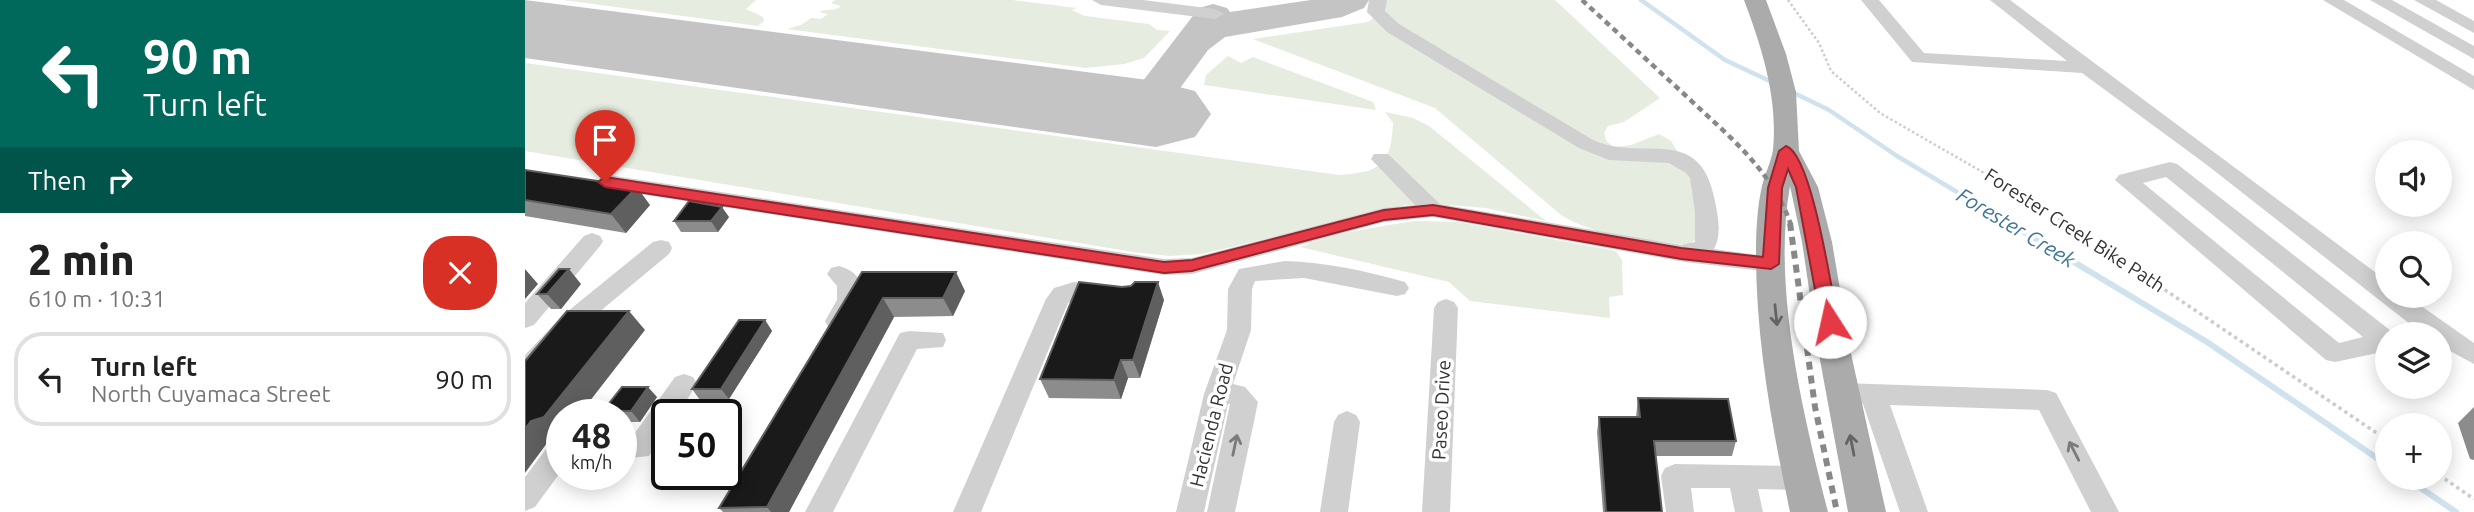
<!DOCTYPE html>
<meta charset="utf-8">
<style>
body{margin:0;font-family:Ubuntu,sans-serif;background:#f2f2f2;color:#222;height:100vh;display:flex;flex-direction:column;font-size:26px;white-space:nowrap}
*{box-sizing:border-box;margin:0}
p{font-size:23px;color:#767676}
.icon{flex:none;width:38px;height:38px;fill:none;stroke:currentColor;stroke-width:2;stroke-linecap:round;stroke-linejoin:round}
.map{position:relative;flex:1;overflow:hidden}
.side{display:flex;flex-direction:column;background:#fff;width:525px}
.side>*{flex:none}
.top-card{background:#00695c;color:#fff;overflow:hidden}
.fabs{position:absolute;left:1850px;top:140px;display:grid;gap:14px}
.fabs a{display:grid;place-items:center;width:77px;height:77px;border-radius:50%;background:#fff;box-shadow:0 4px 18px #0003;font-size:35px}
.speed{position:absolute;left:21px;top:399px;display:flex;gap:14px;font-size:35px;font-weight:700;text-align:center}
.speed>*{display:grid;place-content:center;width:91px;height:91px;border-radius:50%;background:#fff;box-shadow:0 4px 18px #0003;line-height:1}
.speed small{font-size:18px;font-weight:400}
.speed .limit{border:4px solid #111;border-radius:10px;background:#fff;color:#111}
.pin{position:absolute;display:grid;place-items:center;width:60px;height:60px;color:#fff;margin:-72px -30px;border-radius:50% 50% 50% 0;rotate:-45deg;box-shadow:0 0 7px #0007}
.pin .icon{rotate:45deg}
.me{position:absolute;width:77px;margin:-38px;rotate:350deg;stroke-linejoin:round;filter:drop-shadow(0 0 5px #0008)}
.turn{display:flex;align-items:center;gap:24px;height:147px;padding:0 28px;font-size:32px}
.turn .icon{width:91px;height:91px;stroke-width:2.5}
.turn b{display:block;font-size:49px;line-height:60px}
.then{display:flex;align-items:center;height:66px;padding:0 28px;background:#0003;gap:14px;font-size:26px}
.round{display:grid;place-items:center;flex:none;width:74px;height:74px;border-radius:28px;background:#f2f2f2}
.headline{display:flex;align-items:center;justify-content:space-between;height:119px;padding:0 28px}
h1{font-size:42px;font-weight:800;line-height:52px}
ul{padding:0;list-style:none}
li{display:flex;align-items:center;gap:21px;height:94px;margin:0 14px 10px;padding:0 14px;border:4px solid #e0e0e0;border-radius:28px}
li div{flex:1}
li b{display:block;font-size:26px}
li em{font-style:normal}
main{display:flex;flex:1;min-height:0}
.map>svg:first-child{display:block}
</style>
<main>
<section class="side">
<div class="top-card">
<div class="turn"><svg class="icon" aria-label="left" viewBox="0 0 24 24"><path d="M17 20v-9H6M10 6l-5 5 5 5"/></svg><div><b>90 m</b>Turn left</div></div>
<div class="then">Then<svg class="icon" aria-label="right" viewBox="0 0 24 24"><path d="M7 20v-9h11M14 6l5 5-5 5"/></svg></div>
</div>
<div class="headline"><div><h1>2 min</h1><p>610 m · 10:31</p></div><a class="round" style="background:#d93025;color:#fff"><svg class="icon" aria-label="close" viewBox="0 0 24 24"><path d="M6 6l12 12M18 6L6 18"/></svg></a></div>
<ul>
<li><svg class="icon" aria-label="left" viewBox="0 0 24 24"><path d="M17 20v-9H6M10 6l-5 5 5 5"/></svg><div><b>Turn left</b><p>North Cuyamaca Street</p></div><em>90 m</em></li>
</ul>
</section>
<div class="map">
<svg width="1949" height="512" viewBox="0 0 1949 512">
<rect width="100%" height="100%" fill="#fff"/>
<!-- green -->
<path fill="#e6ecdf" d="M38 0H231L221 9 238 17 239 21 233 26Z
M310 0H487L552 8 547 10 560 16 624 24 632 30 645 31 619 58 599 64 561 68 262 29 276 25 286 18 296 19 303 14 294 12C301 8 310 12 316 6L306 3Z
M860 0H1030L1135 98 1099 122 1083 126 1079 133 1082 142 1089 147 1106 145 1134 134 1146 141 1169 178 1172 239 1162 245C1118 239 1074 238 1036 215L910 108 728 39 843 22 850 17Z
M703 56 716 63 728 57 848 102 851 110 679 85 681 75Z
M0 63 814 175C854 172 866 167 868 123L860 112 888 118 904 126 1021 221 961 208 913 204 881 205 677 254 644 256 608 252 0 151Z
M890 221 933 222 1091 251 1097 260 1098 295 1084 297 1085 318 945 301 924 282 775 247C811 232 852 227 890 221Z"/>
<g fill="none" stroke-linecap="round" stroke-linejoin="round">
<!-- stream-far1 -->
<path stroke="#cfe2ee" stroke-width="4.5" d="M1116 0 1200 60 1249 83
M1267 92 1304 110 1372 156 1487 225"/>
<!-- stream -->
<path stroke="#cfe2ee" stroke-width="6" d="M1484 223 1682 342 1862 465
M1881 478 1931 512"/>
<!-- taxiway -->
<path fill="#c4c4c4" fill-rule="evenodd" d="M786 0H844L839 8 817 17 700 37 683 50 631 121 616 125 601 121 594 112 674 8 688 4 702 8 705 12Z"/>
<!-- runway -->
<path fill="#c4c4c4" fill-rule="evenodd" d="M0 0 631 81 670 91 686 114 670 137 631 147 0 58Z"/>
<!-- path-far1 -->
<path stroke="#cdcdcd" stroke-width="2.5" stroke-dasharray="2.5 2.5" stroke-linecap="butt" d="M1263 0 1294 43 1306 71 1355 113 1492 192 1543 225"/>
<!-- path -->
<path stroke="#cdcdcd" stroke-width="3.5" stroke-dasharray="3.5 3.5" stroke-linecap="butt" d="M1541 223 1862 440
M1914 475 1949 499"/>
<!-- minor -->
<path fill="#d0d0d0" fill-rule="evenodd" d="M567 0H618L690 9 699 14 690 19 576 5Z
M844 0H862L860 11 874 24 1068 140C1119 163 1175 122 1190 201 1193 217 1197 234 1189 249L1254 258 1257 264 1254 270 1246 272 1160 262 908 217 859 222 667 274 639 275 83 189 76 187 72 182 76 177 83 175 639 259 667 258 859 208 890 205 846 159 849 154H863L915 204 1156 245 1170 242V212L1165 178 1161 173 1144 163 1084 160 1054 148 862 32 842 12Z
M1336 0H1354L1399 53 1542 61 1465 0H1485L1862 281V296H1882L1949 343V364L1914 345V334H1887L1890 328 1682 165 1557 73 1387 62Z
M1798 0H1819L1949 76V90Z
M1845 0H1867L1949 46V59Z
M1889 0H1911L1949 21V33Z
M1645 162 1652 164 1870 334H1862V351L1810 362 1801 360 1590 180 1594 175ZM1641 177 1838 337 1814 343 1618 183Z
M67 233 75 236 78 241 75 246 9 325 0 328V303L59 236Z
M136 240 144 242 147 248 144 254 55 328 9 378 0 381V355L37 316 128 242Z
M760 261C800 262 841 271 880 282L884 288 880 294 872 296 779 278 730 281 727 289 726 330 708 384 720 387 733 402 710 512H682L705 404H703L679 512H651L679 394 702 330 703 289 714 269Z
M314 266C351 277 333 305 321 327L312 330 303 327 300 321 312 300V286L302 274 306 268Z
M549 282 588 287 592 293 588 299C573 304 556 292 543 303L456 512H428L521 299 529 288Z
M921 299 929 302 933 308 925 512H897L909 308 913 302Z
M384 331 418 333 421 340 418 347 392 349 308 512H280L375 333Z
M159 374 168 377 172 384 152 415H142V429L124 456 96 459V437H107L150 377Z
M1317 383 1522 390 1531 393 1594 512H1566L1514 410 1365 405 1403 512H1375L1338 404 1308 400 1304 393 1308 386Z
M822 411 831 415 835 422 823 512H795L809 422 813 415Z
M37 438V470L10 507 0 511V477L27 441Z
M1150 464 1276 466 1286 470 1290 478 1286 486 1276 490 1233 489 1238 512H1210L1205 488H1166L1169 512H1141L1136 476 1140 468Z"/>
<!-- major -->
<path fill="#ababab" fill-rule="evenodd" d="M1219 0H1241L1261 54 1271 92 1274 151 1293 187 1307 242 1325 349 1361 512H1323L1293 349 1277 242 1265 186C1247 287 1278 414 1303 512H1265C1247 427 1231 341 1231 254 1231 232 1232 208 1237 186 1240 174 1246 162 1248 150 1253 98 1237 48 1219 0Z"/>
<!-- rail-far1 -->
<path stroke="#888" stroke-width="4.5" stroke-dasharray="6 4.5" stroke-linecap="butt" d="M1057 0C1091 31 1125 63 1159 94 1201 134 1247 169 1266 225"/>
<!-- rail -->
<path stroke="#888" stroke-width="6" stroke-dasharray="8 6" stroke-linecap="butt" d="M1265 223 1290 407 1312 512"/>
</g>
<!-- wall -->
<path fill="#8c8c8c" d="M0 170 125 205 101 233 0 216Z
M204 217 193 232H156L149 221Z
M337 272 440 291 428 316 369 317 264 512H198L194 508Z
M56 284 36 309H26L12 294Z
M639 300 615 378H603L596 399 524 398 515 379Z
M240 320 247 331 204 399 175 400 167 389Z
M132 397 115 422H96V415H81L78 411Z
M1113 398 1211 441 1207 456H1131L1137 512H1078L1072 432 1074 417H1111Z
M1949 407V460L1945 459 1933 423Z"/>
<!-- shaded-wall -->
<path fill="#5f5f5f" d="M112 187 125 205 101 233 86 214Z
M197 207 204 217 193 232 186 221Z
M0 269 13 284 0 299Z
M44 269 56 284 36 309 22 294Z
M431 272 440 291 428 316 418 298Z
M633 282 639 300 615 378 608 360Z
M358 298 369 317 264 512H246L242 507Z
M104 311 120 330 54 415H37V436L25 439 0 473V429Z
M240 320 247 331 204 399 196 389Z
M596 360 603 378 596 399 589 380Z
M123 387 132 397 115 422 106 411Z"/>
<!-- building -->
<path fill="#1a1a1a" stroke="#5f5f5f" stroke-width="2" d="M0 170 112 187 86 214 0 200Z
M164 201 197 207 186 221H149Z
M34 269H44L22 294H12Z
M337 272H431L418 298H358L242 507 194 508Z
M554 282 597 287 606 286 610 282H633L608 360H596L589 380 515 379Z
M42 311H104L19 417 6 421 0 429V361Z
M214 320H240L196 389H167Z
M97 387H123L106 411H78Z
M1113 398 1203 399 1211 441H1129L1137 512H1081L1074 417H1115Z"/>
<!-- one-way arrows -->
<defs><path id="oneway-shaft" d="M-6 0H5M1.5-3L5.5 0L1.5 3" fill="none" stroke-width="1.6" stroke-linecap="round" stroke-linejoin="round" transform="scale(1.75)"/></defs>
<g stroke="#636363">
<use href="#oneway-shaft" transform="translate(1251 315) rotate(84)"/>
<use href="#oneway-shaft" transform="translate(1327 445) rotate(-101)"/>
</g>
<g stroke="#7a7a7a">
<use href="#oneway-shaft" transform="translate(710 445) rotate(-78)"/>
<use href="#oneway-shaft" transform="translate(1549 451) rotate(-117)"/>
</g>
<!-- route -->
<path fill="#e63946" stroke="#96252e" stroke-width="2" d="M1261 146C1287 154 1307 293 1313 322L1305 328 1296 322 1271 187 1263 169 1257 188 1254 264 1246 269 1156 259 908 215 859 220 667 271 639 273 80 187 73 182 80 177 639 262 667 260 859 210 908 205 1156 248 1238 257 1243 188 1254 151Z"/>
<g text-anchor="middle" stroke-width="7" stroke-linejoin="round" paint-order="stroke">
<!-- street labels -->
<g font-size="19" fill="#333" stroke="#fff">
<text transform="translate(1550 230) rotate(33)" y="7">Forester Creek Bike Path</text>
<text transform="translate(916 410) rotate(-87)" y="7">Paseo Drive</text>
<text transform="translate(686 425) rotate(-76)" y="7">Hacienda Road</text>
</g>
<!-- water labels -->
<g font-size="21" font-style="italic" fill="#3f7597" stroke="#fff">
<text transform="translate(1491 228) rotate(31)" y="7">Forester Creek</text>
</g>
</g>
</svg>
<div class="fabs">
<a><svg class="icon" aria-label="sound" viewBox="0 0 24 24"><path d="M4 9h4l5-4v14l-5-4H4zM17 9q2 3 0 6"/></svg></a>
<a><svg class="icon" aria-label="search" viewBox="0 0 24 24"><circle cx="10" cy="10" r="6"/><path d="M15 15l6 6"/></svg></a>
<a><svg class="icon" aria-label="layers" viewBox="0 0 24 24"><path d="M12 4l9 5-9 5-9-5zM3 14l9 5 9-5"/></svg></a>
<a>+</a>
</div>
<div class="speed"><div>48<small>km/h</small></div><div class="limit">50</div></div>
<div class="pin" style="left:80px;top:182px;background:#d93025"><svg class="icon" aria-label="arrive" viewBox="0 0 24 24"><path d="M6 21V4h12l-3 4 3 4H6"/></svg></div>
<svg class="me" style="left:1305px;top:322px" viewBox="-20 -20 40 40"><circle r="19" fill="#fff"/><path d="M0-13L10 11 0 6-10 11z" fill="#e63946"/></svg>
</div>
</main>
